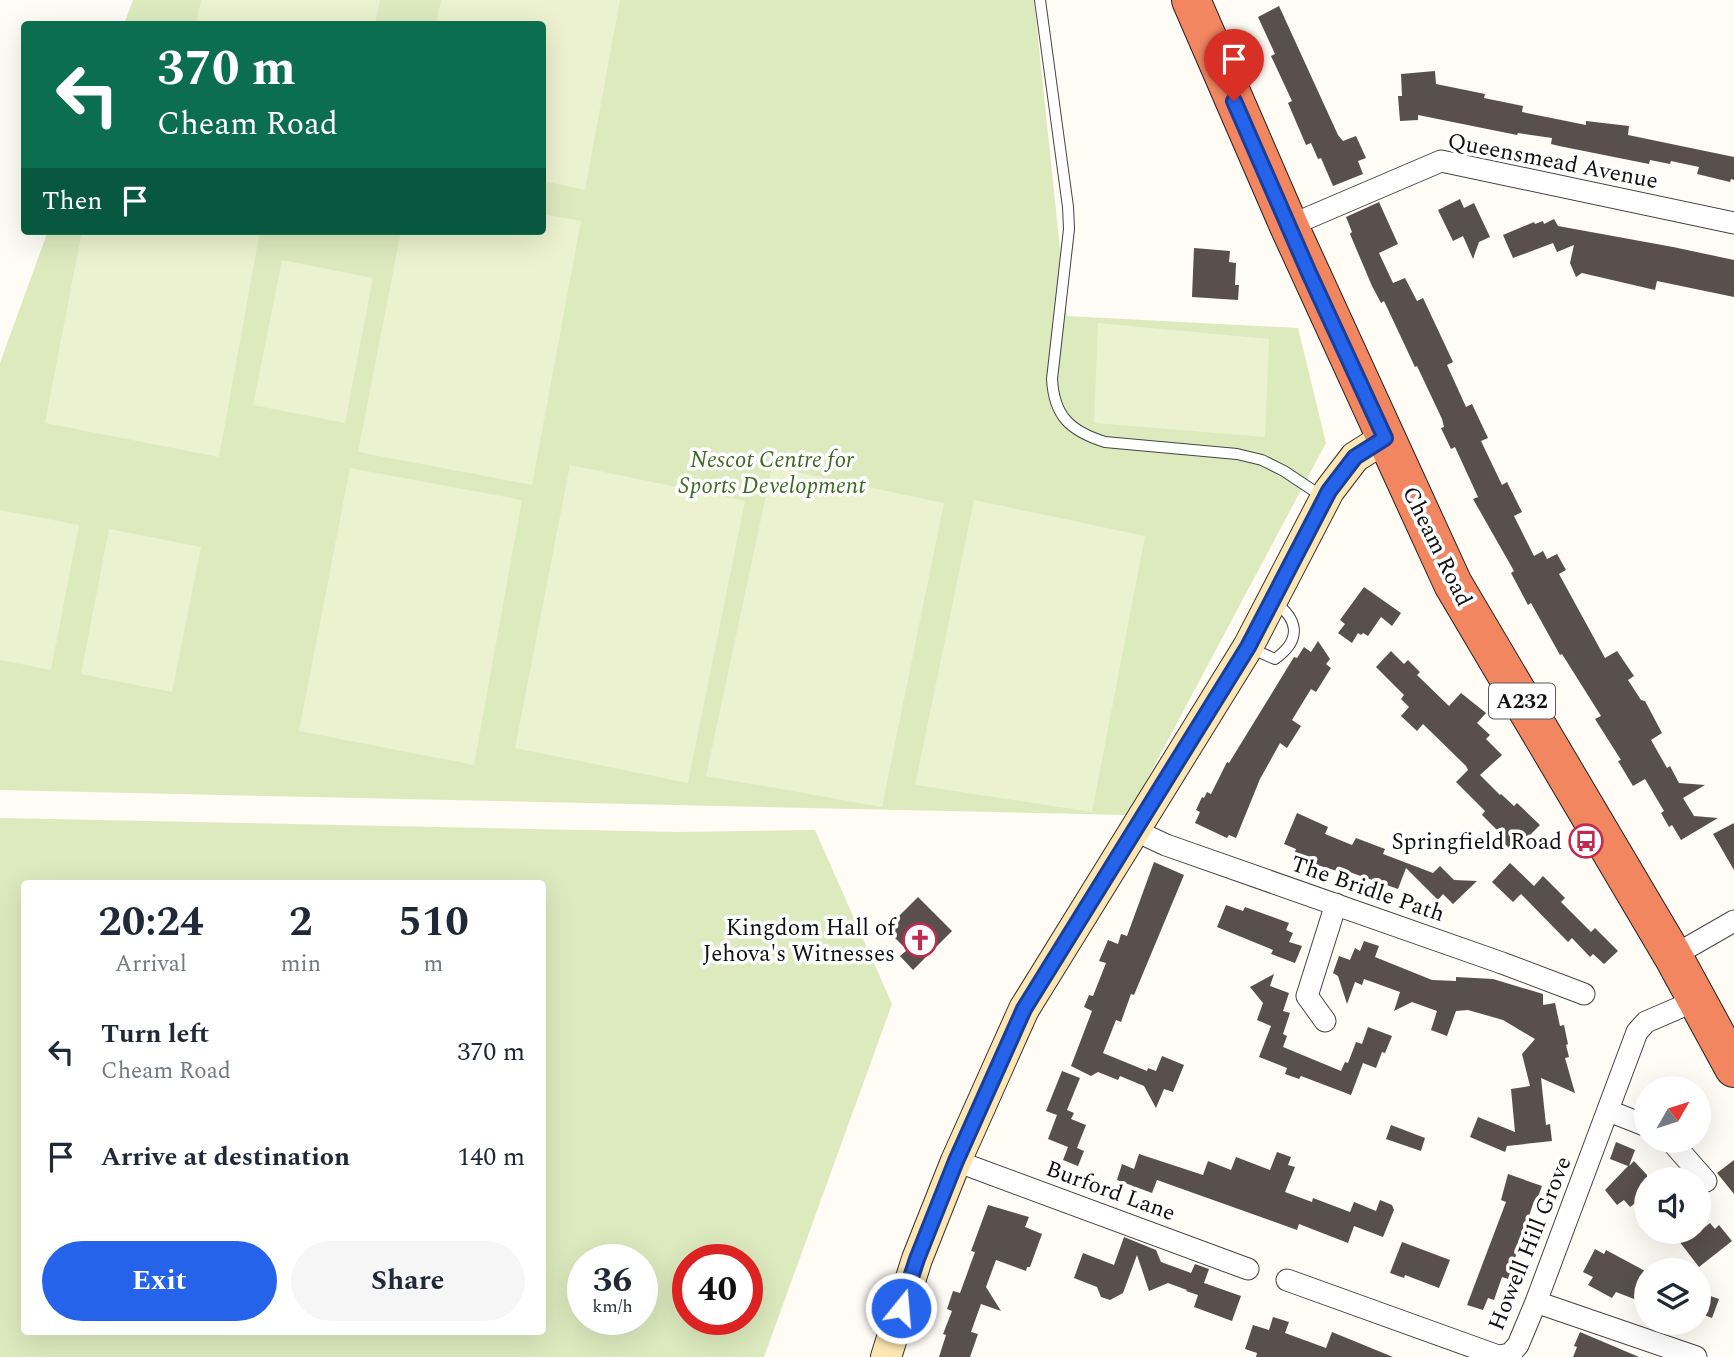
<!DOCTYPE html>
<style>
body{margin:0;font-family:Spectral,serif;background:#f6f6f7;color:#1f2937;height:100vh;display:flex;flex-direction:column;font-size:26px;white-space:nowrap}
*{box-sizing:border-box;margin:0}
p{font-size:23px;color:#747a83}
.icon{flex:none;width:38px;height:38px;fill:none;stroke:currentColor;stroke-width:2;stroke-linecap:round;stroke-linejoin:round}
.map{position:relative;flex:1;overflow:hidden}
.side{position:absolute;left:21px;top:880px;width:525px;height:455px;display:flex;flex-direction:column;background:#fff;border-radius:7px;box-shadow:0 7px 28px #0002}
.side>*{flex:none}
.hud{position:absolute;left:21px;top:21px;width:525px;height:214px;border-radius:7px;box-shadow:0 7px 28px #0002;background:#0b6e4f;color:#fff;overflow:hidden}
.needle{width:46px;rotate:51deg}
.controls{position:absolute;left:1634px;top:1076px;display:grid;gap:14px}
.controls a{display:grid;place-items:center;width:77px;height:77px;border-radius:50%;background:#fff;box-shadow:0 7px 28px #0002;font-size:35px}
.speed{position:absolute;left:567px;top:1244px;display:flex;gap:14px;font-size:35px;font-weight:700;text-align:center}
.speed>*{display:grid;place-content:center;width:91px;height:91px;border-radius:50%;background:#fff;box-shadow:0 7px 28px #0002;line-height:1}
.speed small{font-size:18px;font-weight:400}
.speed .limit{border:10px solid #d22;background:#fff;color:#111}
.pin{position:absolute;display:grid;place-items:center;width:60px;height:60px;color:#fff;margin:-72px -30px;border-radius:50% 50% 50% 0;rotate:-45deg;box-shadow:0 0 7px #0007}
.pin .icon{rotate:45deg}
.me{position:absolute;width:77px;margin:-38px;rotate:17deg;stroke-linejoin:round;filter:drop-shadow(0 0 5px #0008)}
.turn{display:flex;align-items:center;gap:24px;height:147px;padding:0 21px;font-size:32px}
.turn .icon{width:91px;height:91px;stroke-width:2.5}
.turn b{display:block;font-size:49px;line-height:60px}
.then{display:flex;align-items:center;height:66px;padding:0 21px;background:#0003;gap:14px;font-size:26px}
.eta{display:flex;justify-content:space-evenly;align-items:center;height:119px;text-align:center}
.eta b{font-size:42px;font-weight:700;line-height:49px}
.action{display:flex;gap:14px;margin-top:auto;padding:14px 21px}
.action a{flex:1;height:80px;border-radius:42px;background:#2563eb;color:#fff;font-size:28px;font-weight:700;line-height:80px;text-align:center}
.action a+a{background:#f6f6f7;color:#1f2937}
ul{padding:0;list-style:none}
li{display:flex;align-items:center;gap:21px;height:105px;padding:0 21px}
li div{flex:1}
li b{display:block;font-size:26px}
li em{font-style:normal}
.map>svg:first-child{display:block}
</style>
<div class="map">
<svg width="1734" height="1357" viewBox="0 0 1734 1357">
<rect width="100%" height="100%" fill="#fffbf5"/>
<!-- green -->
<path fill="#ddeabe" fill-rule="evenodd" d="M133 0H1034L1067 316 1298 328 1326 443 1128 815 0 790V363L48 231H542V24H124Z
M0 818 679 832 815 830 892 1004 764 1357H0ZM24 884H542V1332H24ZM583 1260H642V1320H583ZM688 1260H747V1320H688Z"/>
<!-- pitch -->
<path fill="#ecf1cf" d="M201 0H380L375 24H196Z
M441 0H620L585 190 543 181 542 24H436Z
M543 214 581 221 532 485 358 452 401 231H542Z
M82 231H260L219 457 45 423Z
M282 260 373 278 345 423 253 405Z
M1098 323 1269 339 1265 437 1094 423Z
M570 465 745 501 688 783 515 748Z
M772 467 944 503 882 807 706 776Z
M350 468 522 500 474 765 299 731Z
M974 500 1145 536 1092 812 915 785Z
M0 510 79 525 51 670 0 660Z
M109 529 201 547 172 692 81 674Z"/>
<!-- building -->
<path fill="#594f4d" d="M1279 6 1338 135 1343 141 1356 136 1366 158 1358 161 1363 174 1333 186 1321 158 1318 159 1311 143 1306 145 1288 103 1292 101 1271 56 1275 54 1258 17Z
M1435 71 1436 84 1485 94 1484 98 1523 106 1522 112 1586 125V121L1629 126 1628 135 1734 157V180L1731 179 1730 182 1697 174 1699 167 1671 161 1670 164 1650 160 1649 164 1559 146 1551 144 1552 138 1518 133 1517 135 1418 115V120L1400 121 1398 96H1402L1401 74Z
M1460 199 1464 208 1474 203 1490 237 1479 242 1473 259 1463 236 1453 241 1438 210Z
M1379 202 1398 244 1379 253 1393 283 1405 278 1417 301 1423 298 1453 362 1447 365 1466 407 1472 404 1488 438 1481 441 1502 485 1507 482 1522 512 1514 516 1534 556 1543 551 1547 559 1557 554 1566 570 1559 574 1605 658 1617 651 1634 676 1628 680 1641 700 1645 701 1662 733 1651 740 1667 768 1670 766 1679 783 1705 785 1683 798 1694 816 1718 818 1681 840 1672 825 1669 827 1661 813 1664 811 1645 779 1633 786 1618 761 1621 760 1595 719 1601 716 1562 654 1560 655 1531 603 1528 605 1511 573 1514 571 1473 499 1478 497 1455 447 1451 449 1441 428 1444 427 1442 419 1417 366 1415 367 1384 301 1381 303 1372 286 1350 234 1352 232 1346 217Z
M1554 219 1558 226 1673 247 1734 260V297L1657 281 1655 290 1582 273 1576 277 1570 263 1574 245 1557 252 1553 243 1513 258 1503 235 1534 222 1535 224 1543 221 1544 224Z
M1194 248 1230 251 1229 262 1236 263 1235 285H1239L1238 300 1192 297Z
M1364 587 1401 613 1392 626 1381 617 1368 636 1363 633 1361 635 1358 633 1352 643 1338 633 1345 624 1340 620Z
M1318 641 1330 659 1326 664 1331 668 1316 692 1311 689 1292 720 1301 726 1287 748 1280 743 1260 779 1236 838 1229 835 1227 838 1195 823 1200 812 1196 810 1202 797 1204 798 1207 792 1211 794 1227 762 1229 763 1294 657 1297 658 1304 647 1311 652Z
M1391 651 1404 664 1408 660 1420 672 1417 675 1449 706 1461 693 1486 713 1477 723 1490 735 1486 739 1502 755 1480 775 1500 795 1501 794 1514 806 1517 803 1540 825 1513 852 1501 840 1504 837 1482 815 1485 811 1456 782 1468 770 1466 766 1423 724 1417 731 1401 716 1409 707 1401 699 1404 695 1376 667Z
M1297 813 1328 827 1325 834 1352 845 1356 838 1385 849 1383 854 1433 873 1440 866 1454 880 1477 881 1453 904 1443 894 1438 900 1406 868 1398 889 1338 868 1337 871 1314 864 1294 855 1296 849 1284 844Z
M1734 823V870L1713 834Z
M1154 862 1184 875 1134 995 1131 994 1121 1022 1116 1020 1103 1053 1147 1071 1148 1068 1156 1071 1162 1056 1184 1065 1173 1092 1164 1089 1156 1108 1144 1086 1120 1076 1118 1080 1098 1072 1091 1076 1071 1066 1092 1011 1084 1007 1089 995 1093 996 1106 963 1099 961 1108 940 1118 944 1121 934 1127 936Z
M1510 863 1534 886 1543 876 1565 898 1561 902 1591 932 1595 928 1618 951 1604 964 1593 954 1590 957 1572 938 1568 942 1521 894 1513 902 1492 882Z
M918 897 952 931 913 970 900 956 907 950 886 929Z
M1226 905 1243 911 1245 907 1289 923 1286 930 1293 933 1289 942 1302 946 1295 963 1271 954 1273 950 1217 927Z
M1364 941 1379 946 1375 957 1432 980 1456 981V977L1493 979 1543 994V1005L1555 1003 1560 1026 1564 1025 1568 1044 1566 1045 1569 1057 1565 1058 1575 1093 1541 1078 1546 1125 1550 1124 1552 1141 1507 1146 1505 1152 1470 1137 1478 1117 1515 1132 1511 1089 1530 1086 1522 1054 1535 1039 1503 1020 1468 1010 1456 1011 1447 1036 1431 1030 1437 1011 1412 1002 1394 1011 1400 992 1364 979 1362 985 1355 982 1347 1004 1338 976 1333 973 1339 956 1350 960 1355 948 1360 951Z
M1274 974 1270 986 1289 993 1283 1011 1290 1013 1283 1034 1287 1036 1283 1047 1341 1071 1345 1062 1348 1063 1356 1042 1362 1044 1368 1027 1392 1036 1385 1053 1382 1052 1376 1068 1363 1063 1351 1095 1301 1076 1299 1079 1285 1074 1287 1068 1259 1057 1271 1026 1257 1020 1263 1003 1250 987Z
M1062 1071 1080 1078 1067 1110 1074 1113 1071 1119 1086 1125 1077 1148 1084 1151 1078 1166 1063 1160 1068 1147 1048 1139 1057 1115 1046 1111Z
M1391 1125 1425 1138 1421 1151 1386 1139Z
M1616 1142 1635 1150 1629 1166 1634 1161 1647 1175V1204L1639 1211 1634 1204 1630 1207 1624 1200 1617 1205 1605 1190 1628 1166 1610 1159Z
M1277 1152 1291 1157 1288 1165 1295 1167 1285 1192 1312 1202 1313 1198 1350 1212 1354 1202 1376 1211 1380 1200 1392 1205 1394 1210 1383 1237 1354 1226 1348 1243 1299 1224 1297 1230 1157 1180 1152 1193 1117 1180 1122 1164 1134 1169 1139 1154 1203 1175 1208 1161 1231 1170 1236 1157 1270 1170Z
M1734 1160V1194L1717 1173Z
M1508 1174 1542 1186 1536 1202 1534 1201 1508 1279 1502 1277 1494 1300 1488 1298 1483 1310 1467 1305 1506 1202 1501 1200Z
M988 1205 1029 1217 1025 1227 1042 1234 1030 1267H1027L1026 1271 996 1260 986 1287 1001 1311 981 1304 971 1332 978 1334 970 1357H939L946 1335 943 1334 952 1311 947 1309 953 1291 960 1293 975 1252 971 1251Z
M1710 1223 1715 1229 1719 1225 1732 1241 1699 1267 1672 1232H1699Z
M1124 1237 1156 1250 1161 1262 1191 1273 1195 1264 1209 1269 1204 1283 1241 1296 1232 1321 1194 1307 1198 1295 1186 1291 1187 1290 1168 1283 1149 1291 1137 1255 1123 1293 1110 1300 1101 1297 1097 1287 1074 1278 1083 1253 1114 1265Z
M1402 1242 1450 1260 1439 1288 1405 1275 1404 1278 1390 1273Z
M1595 1249 1604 1254 1606 1250 1647 1272V1304L1616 1292 1612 1298 1588 1285 1593 1277 1583 1272Z
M1699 1292 1719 1299 1712 1318 1699 1313Z
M1273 1317 1289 1322 1285 1333 1326 1348 1332 1332 1393 1357H1256L1257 1353 1245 1349 1253 1325 1269 1330Z
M1580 1332 1639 1357H1573L1577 1347 1574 1346Z"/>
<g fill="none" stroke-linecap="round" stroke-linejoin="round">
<defs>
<path id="lane" d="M1040 0 1068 207 1069 229 1052 379C1054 416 1070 431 1105 442L1237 454 1262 460 1284 471 1323 497
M1250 648 1275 659C1302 640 1299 619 1273 601"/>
<path id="street" d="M1289 226 1441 161 1734 223
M1136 831 1166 845 1502 963 1584 994
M1673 956 1734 921
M1325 1021 1307 996 1336 904
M1609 1111 1647 1126
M1671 1141 1706 1181
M956 1161 1248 1269
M1287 1280 1498 1356 1510 1354 1518 1345 1536 1302 1637 1032 1646 1022 1697 1000
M1536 1302 1696 1357"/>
<path id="secondary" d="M886 1357 917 1259 956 1161 1024 1009 1248 647 1329 491 1355 457 1385 438"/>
<path id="highway" d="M1191 0 1289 226 1453 584 1673 956 1734 1068"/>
</defs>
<!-- lane casing -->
<use href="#lane" stroke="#444" stroke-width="12"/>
<!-- street casing -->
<use href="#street" stroke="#444" stroke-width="23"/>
<!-- secondary casing -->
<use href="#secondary" stroke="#333" stroke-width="32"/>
<!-- highway casing -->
<use href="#highway" stroke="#222" stroke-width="40"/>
<!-- lane -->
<use href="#lane" stroke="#fff" stroke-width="10"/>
<!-- street -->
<use href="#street" stroke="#fff" stroke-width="21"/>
<!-- secondary -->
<use href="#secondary" stroke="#fde6b1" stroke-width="30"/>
<!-- highway -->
<use href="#highway" stroke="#f18660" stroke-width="38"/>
</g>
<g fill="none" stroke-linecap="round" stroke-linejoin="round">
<defs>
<path id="route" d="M901 1308 917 1259 956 1161 1024 1009 1248 647 1329 491 1355 457 1385 438 1309 273 1234 101"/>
</defs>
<!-- route casing -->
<use href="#route" stroke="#184099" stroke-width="18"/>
<!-- route -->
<use href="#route" stroke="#2563eb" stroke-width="12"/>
</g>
<!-- icons -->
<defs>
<symbol id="bus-ring" viewBox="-11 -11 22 22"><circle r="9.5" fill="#fff" stroke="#c02a4f" stroke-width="1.5"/><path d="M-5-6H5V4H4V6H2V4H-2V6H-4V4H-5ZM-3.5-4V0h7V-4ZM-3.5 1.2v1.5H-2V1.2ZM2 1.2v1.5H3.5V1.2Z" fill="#c02a4f"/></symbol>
<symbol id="church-ring" viewBox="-11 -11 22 22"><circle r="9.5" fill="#fff" stroke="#c02a4f" stroke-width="1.5"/><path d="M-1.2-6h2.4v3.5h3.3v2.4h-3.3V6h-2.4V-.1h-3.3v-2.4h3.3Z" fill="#c02a4f"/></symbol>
</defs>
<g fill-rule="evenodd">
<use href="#bus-ring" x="1567" y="822" width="38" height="38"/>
<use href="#church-ring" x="901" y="921" width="38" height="38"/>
</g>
<g text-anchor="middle" stroke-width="7" stroke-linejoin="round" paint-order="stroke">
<!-- shield labels -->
<rect fill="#fff" stroke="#585858" stroke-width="2" x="1489" y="683.5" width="66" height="35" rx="5"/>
<g font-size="21" font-weight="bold" fill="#111">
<text x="1522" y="708">A232</text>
</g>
<!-- street labels -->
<g font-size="23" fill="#111" stroke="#fff">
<text transform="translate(1553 160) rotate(11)" y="8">Queensmead Avenue</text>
<text transform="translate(1438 546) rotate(64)" y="8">Cheam Road</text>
<text transform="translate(1368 888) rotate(19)" y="8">The Bridle Path</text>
<text transform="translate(1111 1190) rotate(20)" y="8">Burford Lane</text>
<text transform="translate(1529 1243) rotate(-68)" y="8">Howell Hill Grove</text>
</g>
<!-- park labels -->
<g font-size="23" font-style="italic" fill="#3e6921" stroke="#fff">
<text x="772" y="467">Nescot Centre for<tspan x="772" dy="26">Sports Development</tspan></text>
</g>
<!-- poi labels -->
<g font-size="23" fill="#111" stroke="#fff" text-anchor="end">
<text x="1562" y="849">Springfield Road</text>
<text x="895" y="935">Kingdom Hall of<tspan x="895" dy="26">Jehova's Witnesses</tspan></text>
</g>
</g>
</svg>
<div class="controls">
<a><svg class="needle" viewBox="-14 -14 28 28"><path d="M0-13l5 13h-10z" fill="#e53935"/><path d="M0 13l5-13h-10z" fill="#747a83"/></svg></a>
<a><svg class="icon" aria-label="sound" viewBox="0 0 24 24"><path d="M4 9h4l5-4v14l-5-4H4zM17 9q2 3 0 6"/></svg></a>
<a><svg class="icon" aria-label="layers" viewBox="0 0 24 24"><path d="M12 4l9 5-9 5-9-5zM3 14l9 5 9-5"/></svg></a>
</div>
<div class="speed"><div>36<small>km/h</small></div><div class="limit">40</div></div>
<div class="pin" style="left:1234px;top:101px;background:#d93025"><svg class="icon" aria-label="arrive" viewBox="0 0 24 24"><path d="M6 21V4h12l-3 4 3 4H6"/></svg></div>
<svg class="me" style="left:901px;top:1308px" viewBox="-20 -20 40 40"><circle r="17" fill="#2563eb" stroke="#fff" stroke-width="3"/><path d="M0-11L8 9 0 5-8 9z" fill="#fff"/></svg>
<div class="hud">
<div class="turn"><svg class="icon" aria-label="left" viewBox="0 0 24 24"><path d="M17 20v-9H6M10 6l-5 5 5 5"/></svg><div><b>370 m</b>Cheam Road</div></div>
<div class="then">Then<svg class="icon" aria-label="arrive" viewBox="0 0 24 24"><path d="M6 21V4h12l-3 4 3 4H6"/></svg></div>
</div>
<section class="side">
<div class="eta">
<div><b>20:24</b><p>Arrival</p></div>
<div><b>2</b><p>min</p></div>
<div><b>510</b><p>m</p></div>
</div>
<ul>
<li><svg class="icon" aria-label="left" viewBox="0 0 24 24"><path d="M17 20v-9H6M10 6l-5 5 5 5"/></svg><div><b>Turn left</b><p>Cheam Road</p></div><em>370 m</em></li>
<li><svg class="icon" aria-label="arrive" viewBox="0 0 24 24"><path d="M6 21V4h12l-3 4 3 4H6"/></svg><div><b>Arrive at destination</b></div><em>140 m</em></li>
</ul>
<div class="action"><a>Exit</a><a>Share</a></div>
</section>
</div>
